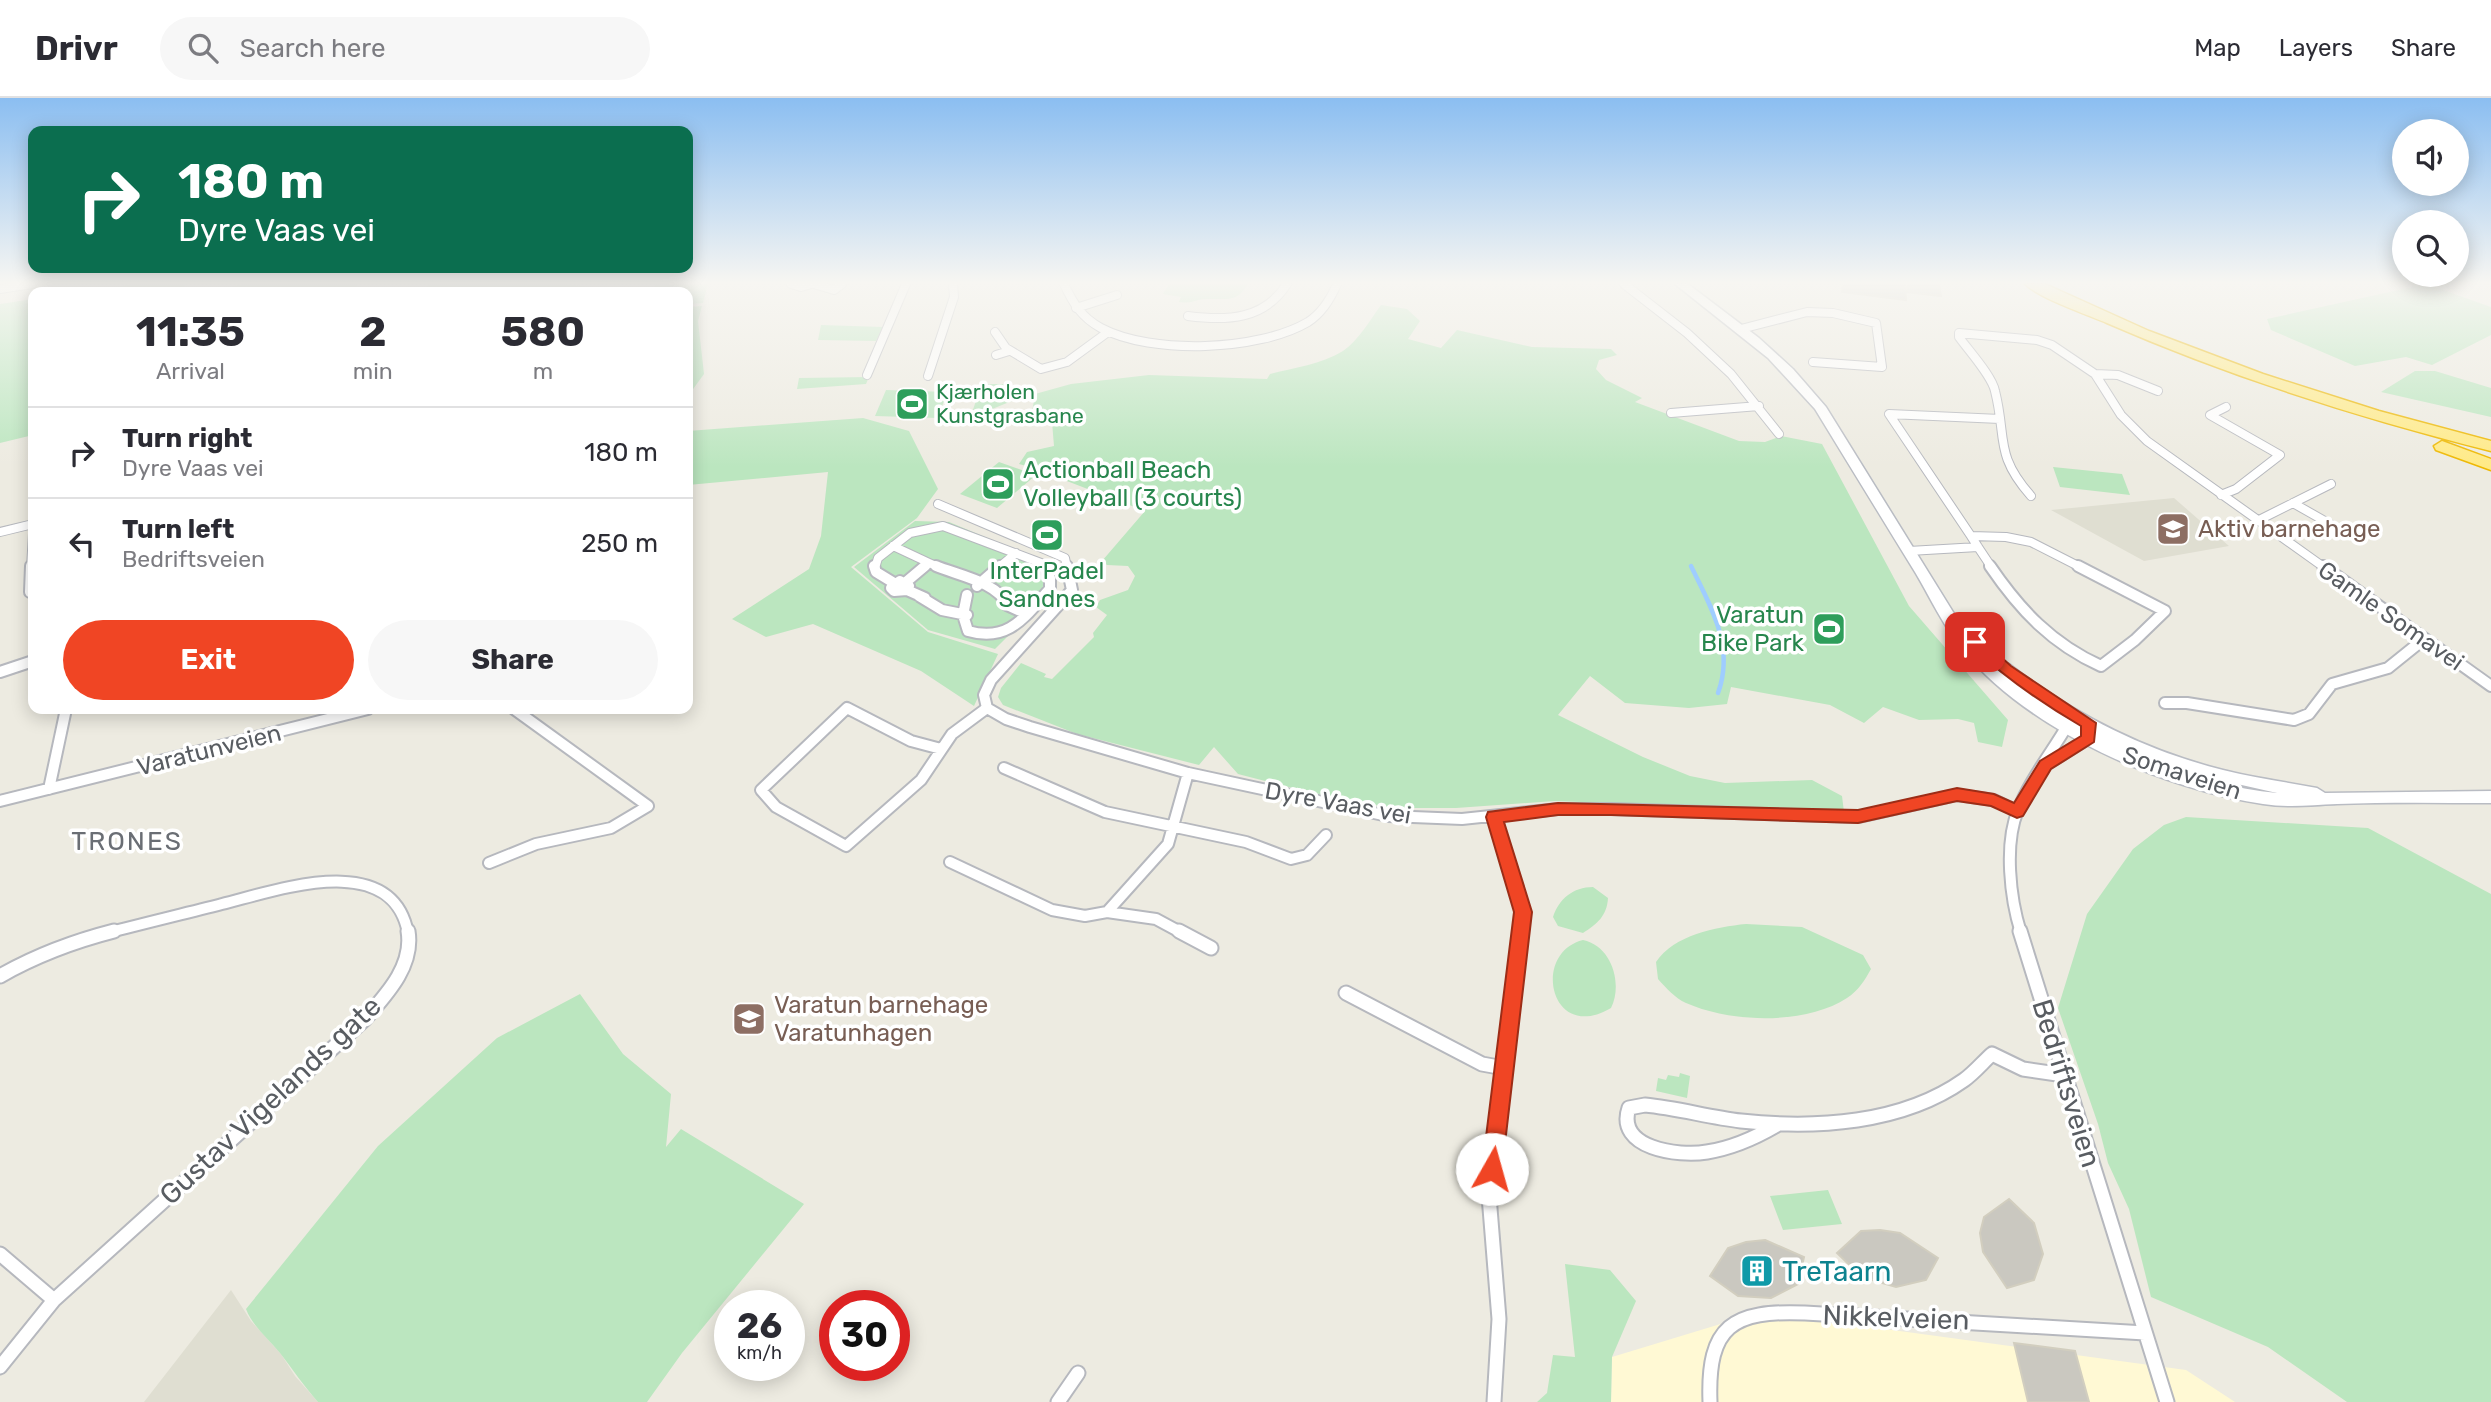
<!DOCTYPE html>
<meta charset="utf-8">
<style>
body{margin:0;font-family:Rubik,sans-serif;background:#f7f7f7;color:#2b2b33;height:100vh;display:flex;flex-direction:column;font-size:26px;white-space:nowrap}
*{box-sizing:border-box;margin:0}
p{font-size:23px;color:#7c7c81}
.icon{flex:none;width:38px;height:38px;fill:none;stroke:currentColor;stroke-width:2;stroke-linecap:round;stroke-linejoin:round}
.map{position:relative;flex:1;overflow:hidden}
.side{position:absolute;left:28px;top:189px;width:665px;height:427px;display:flex;flex-direction:column;background:#fff;border-radius:14px;box-shadow:0 4px 18px #0003}
.side>*{flex:none}
.top-card{position:absolute;left:28px;top:28px;width:665px;height:147px;border-radius:14px;box-shadow:0 4px 18px #0003;background:#0b6e4f;color:#fff;overflow:hidden}
.tools{position:absolute;left:2392px;top:21px;display:grid;gap:14px}
.tools a{display:grid;place-items:center;width:77px;height:77px;border-radius:50%;background:#fff;box-shadow:0 4px 18px #0003;font-size:35px}
.speed{position:absolute;left:714px;top:1192px;display:flex;gap:14px;font-size:35px;font-weight:700;text-align:center}
.speed>*{display:grid;place-content:center;width:91px;height:91px;border-radius:50%;background:#fff;box-shadow:0 4px 18px #0003;line-height:1}
.speed small{font-size:18px;font-weight:400}
.speed .limit{border:10px solid #d22;background:#fff;color:#111}
.pin{position:absolute;display:grid;place-items:center;width:60px;height:60px;color:#fff;margin:-30px;border-radius:14px;box-shadow:0 4px 10px #0006}
.me{position:absolute;width:77px;margin:-38px;rotate:7deg;stroke-linejoin:round;filter:drop-shadow(0 0 5px #0008)}
.turn{display:flex;align-items:center;gap:24px;height:147px;padding:0 35px;font-size:32px}
.turn .icon{width:91px;height:91px;stroke-width:2.5}
.turn b{display:block;font-size:49px;line-height:60px}
.eta{display:flex;justify-content:space-evenly;align-items:center;height:119px;text-align:center}
.eta b{font-size:42px;font-weight:700;line-height:49px}
.cta{display:flex;gap:14px;margin-top:auto;padding:14px 35px}
.cta a{flex:1;height:80px;border-radius:42px;background:#f04524;color:#fff;font-size:28px;font-weight:700;line-height:80px;text-align:center}
.cta a+a{background:#f7f7f7;color:#2b2b33}
ul{padding:0;list-style:none}
li{display:flex;align-items:center;gap:21px;height:91px;padding:0 35px;border-top:2px solid #e1e1e2}
li div{flex:1}
li b{display:block;font-size:26px}
li em{font-style:normal}
header{display:flex;align-items:center;gap:42px;box-sizing:border-box;height:98px;padding:0 35px;background:#fff;border-bottom:2px solid #e1e1e2}
header strong{font-size:33px}
nav{display:flex;gap:38px;margin-inline-start:auto;font-size:24px}
.search{width:490px;height:63px;background:#f7f7f7;display:flex;align-items:center;gap:18px;box-sizing:border-box;padding:0 24px;border-radius:38px;color:#7c7c81;font-size:26px}
.map>svg:first-child{display:block}
</style>
<header>
<strong>Drivr</strong>
<div class="search"><svg class="icon" aria-label="search" viewBox="0 0 24 24"><circle cx="10" cy="10" r="6"/><path d="M15 15l6 6"/></svg>Search here</div>
<nav><a>Map</a><a>Layers</a><a>Share</a></nav>
</header>
<div class="map">
<svg width="2491" height="1304" viewBox="0 0 2491 1304">
<rect width="100%" height="100%" fill="#edebe1"/>
<!-- commercial -->
<path fill="#fff9d4" d="M1760 1214 2186 1272 2235 1304H1611L1612 1259Z"/>
<!-- education -->
<path fill="#dfded1" d="M2174 400 2229 448 2144 463 2051 412Z
M231 1192 251 1223 281 1256 295 1278 318 1304H144Z"/>
<!-- green -->
<path fill="#bbe6bf" d="M135 186H185L183 194H81Z
M247 186H357L356 194H198Z
M430 186H564L599 190 594 194H420Z
M656 186H708L703 205 688 206V194H651Z
M1169 186H1248C1236 206 1226 200 1207 201 1196 201 1193 206 1179 204L1181 199 1163 196Z
M2426 186 2491 209V237L2432 267 2406 259 2355 268 2271 232 2267 221Z
M33 201V337L0 345V206Z
M1381 207 1407 211 1420 223 1408 241 1441 250 1457 232 1532 249 1611 251 1617 257 1599 262 1596 271 1606 282 1642 300 1635 304 1739 343 1765 344 1781 338 1822 346 1909 508 2008 622 2002 649 1978 644 1974 625 1958 621 1919 622 1883 609 1864 625 1830 607 1731 589 1727 606 1689 610 1625 605 1590 578 1558 617 1643 659 1690 678 1725 685 1812 682 1842 698 1844 714 1555 703 1456 710H1390L1304 693 1238 676 1214 649 1199 667 1077 636 1003 607 998 599 1001 590 1021 565 1046 576 1044 579 1052 581 1094 539 1093 535 1107 517 1096 509 1100 502 1128 492 1135 478 1128 468 1107 467 1102 463 1145 413 1059 380 1060 377 1019 366 1027 354 1054 348 1052 324 1031 321 1035 296 1071 286 1149 277 1267 281 1270 276C1293 270 1322 266 1343 253 1359 242 1370 222 1381 207Z
M702 208 698 223 704 276 688 298V209Z
M821 227 883 229 876 243 818 242Z
M2415 273H2435L2491 290V319L2381 294Z
M869 279 866 286 797 291 799 280Z
M982 286H1003L1019 300 970 320Z
M886 292 947 294 938 320 875 318Z
M863 320 909 333 938 391 917 420 851 469 928 534 998 556 974 608 921 573 813 526 766 539 732 521 809 471 821 438 828 374 688 387V333Z
M999 364 1036 377 997 410 960 396Z
M2053 369 2122 376 2130 397 2060 389Z
M915 423 949 424 1050 466 1053 493 995 551 928 532 854 469Z
M2186 719 2368 730 2491 796V1304H2347L2268 1249 2151 1199 2129 1111 2108 1065 2098 1026 2058 910 2087 816 2133 751 2164 727Z
M1593 789 1608 800C1607 818 1597 826 1583 835L1558 828 1553 819C1559 801 1573 789 1593 789Z
M1746 826 1802 829 1863 857 1871 871C1865 882 1858 893 1847 900 1806 927 1731 925 1686 905 1675 900 1666 890 1658 881L1656 864C1674 837 1716 829 1746 826Z
M1583 842C1612 848 1623 886 1611 910 1550 946 1531 855 1583 842Z
M580 896 623 956 671 996 666 1049 681 1031 804 1106 682 1255 647 1304H318C304 1288 293 1272 280 1255 268 1240 253 1229 246 1211L378 1048 497 940Z
M1680 975 1690 978 1687 1000 1656 993 1658 980 1666 982 1668 977 1679 979Z
M1828 1092 1842 1126 1783 1132 1770 1098Z
M1565 1166 1610 1172 1636 1203 1612 1259 1611 1304H1537L1547 1295 1553 1257 1575 1259Z"/>
<g fill="none" stroke-linecap="round" stroke-linejoin="round">
<!-- stream -->
<path stroke="#9fcdff" stroke-width="4.5" d="M1691 468C1711 509 1735 549 1718 595"/>
</g>
<!-- building -->
<path fill="#cac8c0" stroke="#d2cebf" stroke-width="2" d="M1843 186H1905L1906 202 1842 194Z
M1908 186H1939L1941 198 1907 194Z
M2009 1101 2034 1125 2043 1156 2034 1182 2007 1190 1983 1154 1980 1135 1984 1119Z
M1880 1132 1900 1135 1938 1160 1926 1182 1896 1189 1862 1179 1837 1155 1861 1133Z
M1765 1142 1804 1159 1798 1186 1771 1200 1738 1198 1710 1178 1728 1150 1746 1144Z
M2014 1245 2075 1253 2089 1304H2028Z"/>
<g fill="none" stroke-linecap="round" stroke-linejoin="round">
<defs>
<path id="minor-far2" d="M791 186 801 189 811 186
M814 186 834 192 842 186
M1064 186C1073 205 1081 219 1101 230 1152 257 1259 253 1308 224 1322 215 1331 200 1337 186
M1624 186 1687 235 1731 276 1779 336
M0 191 32 186
M1076 210 1117 197
M1188 218C1227 223 1264 222 1287 186
M1741 231 1807 214 1833 215 1876 225 1882 269 1813 264
M995 234 1006 250 1041 271 1067 264 1108 234
M996 257 1009 253
M2095 276 2118 277 2158 293
M867 277 906 186
M928 278 954 199 953 186
M1671 315 1759 308
M2221 397 2236 391 2280 357 2210 317 2226 309
M2031 398C1994 356 2007 340 1995 293 1992 278 1969 253 1959 239V235L2037 242 2052 247 2095 276 2121 317 2147 343 2325 470
M2293 405 2330 426
M938 406 1065 460 1067 470
M2257 423 2331 386
M0 434 33 426
M1971 438 1889 316 2000 321
M893 448 940 470
M1978 449 1992 470
M1978 449 1971 438 2006 439 2031 444 2082 470
M1909 453 1978 449
M31 470 33 435
M875 470 878 460 910 435 943 428 1041 465 1046 470
M923 470 929 465
M998 470 1016 455"/>
<path id="minor-far1" d="M874 468 876 474 894 485
M936 468C957 477 998 484 1007 507L1027 516
M1067 468 1072 492 991 582 984 597 987 610 1006 621 1030 629 1188 675 1388 718 1462 721 1558 711H1611L1859 719 1957 697 1994 702 2017 713
M1990 468C2020 512 2052 546 2101 568L2135 542 2165 513 2078 468
M2323 468 2491 588
M900 483 909 488 907 492 894 493 891 490Z
M906 484 925 468
M977 488 1000 468
M907 492 925 500
M30 494 31 468
M967 497 963 517 968 533C1009 545 1025 518 1050 491V480L1044 468
M919 498 942 512 967 517
M0 574 33 563
M2165 605H2187L2294 622 2309 616 2332 586 2388 570 2424 541
M941 651 911 643 847 610 761 692 776 709 846 748 921 682 952 636 987 610
M2046 667 2089 640V635
M1004 670 1105 714 1246 744 1291 761 1307 757 1326 737
M49 691 66 611
M0 703 368 611
M1494 718 1523 814 1521 835
M950 764 1052 812 1085 818 1107 814 1156 821 1182 835
M489 765 536 746 611 730 648 708 514 611
M1107 814 1168 746 1188 675
M107 835C145 825 183 816 222 806 275 793 392 750 408 835
M2021 835C2010 800 2004 746 2018 712 2029 683 2051 655 2067 628L2074 627"/>
<path id="minor" d="M1179 833 1211 850
M2020 833 2167 1304
M0 878C35 858 75 843 114 833
M1346 895 1482 966 1504 970
M1777 1027C1755 1040 1732 1050 1707 1054 1678 1059 1615 1050 1629 1010L1645 1007C1677 1010 1708 1019 1741 1023 1815 1031 1902 1026 1964 982 1974 975 1983 964 1992 956L2023 971 2064 977
M0 1156 54 1202
M0 1269 54 1202 365 921C386 897 414 868 408 833
M1058 1304 1078 1275
M1494 1304 1499 1221 1489 1098 1521 833
M1710 1304C1707 1227 1733 1212 1805 1215L2145 1235"/>
<path id="secondary" d="M1675 186H1688L1759 240 1793 271 1826 309 1971 543 1997 569 2004 565 2009 566C2073 616 2144 652 2223 672 2254 680 2286 684 2317 690L2325 695 2491 693V705C2440 705 2388 704 2337 706 2312 707 2288 710 2263 706 2162 691 2027 632 1962 551 1943 528 1930 499 1915 474 1881 419 1848 365 1815 311L1768 260ZM2137 656 2193 676 2277 695C2229 691 2180 675 2137 656Z"/>
<path id="motorway" d="M2025 186H2045L2149 233 2263 276 2379 313 2491 343V353C2360 320 2231 279 2107 225 2086 216 2041 201 2025 186Z
M2442 343 2491 361V372L2436 352 2434 348Z"/>
</defs>
<!-- minor-far2 casing -->
<use href="#minor-far2" stroke="#b6b8be" stroke-width="10"/>
<!-- minor-far1 casing -->
<use href="#minor-far1" stroke="#b6b8be" stroke-width="14"/>
<!-- minor casing -->
<use href="#minor" stroke="#b6b8be" stroke-width="17"/>
<!-- secondary casing -->
<use href="#secondary" stroke="#b9bcc3" stroke-width="3"/>
<!-- motorway casing -->
<use href="#motorway" stroke="#eeb800" stroke-width="3"/>
<!-- minor-far2 -->
<use href="#minor-far2" stroke="#fff" stroke-width="8"/>
<!-- minor-far1 -->
<use href="#minor-far1" stroke="#fff" stroke-width="10"/>
<!-- minor -->
<use href="#minor" stroke="#fff" stroke-width="13"/>
<!-- secondary -->
<use href="#secondary" fill="#fff" fill-rule="evenodd"/>
<!-- motorway -->
<use href="#motorway" fill="#ffea86" fill-rule="evenodd"/>
</g>
<!-- sky -->
<linearGradient id="sky" x2="0" y2="1"><stop stop-color="#8bbef1"/><stop offset="0.5" stop-color="#f7f6f2"/><stop offset="1" stop-color="#f7f6f2" stop-opacity="0"/></linearGradient>
<rect width="2491" height="369" fill="url(#sky)"/>
<!-- route -->
<path fill="#f04524" stroke="#9c2d17" stroke-width="2" d="M1975 539 1980 540 2011 568 2096 625 2094 644 2051 671 2023 718 2017 720 1991 708 1957 703 1858 725 1611 717H1558L1504 724 1532 814 1502 1071 1499 1078 1492 1080 1485 1078 1482 1071 1514 814 1486 719 1488 714 1558 705 1858 712 1957 690 1994 696 2014 705 2040 663 2081 638V628C2040 604 2004 579 1970 547L1968 544Z"/>
<!-- icons -->
<defs>
<symbol id="stadium-square" viewBox="-11 -11 22 22"><rect x="-9" y="-9" width="18" height="18" rx="4" fill="#2e9e5b" stroke="#fff"/><path d="M0-5a6.5 5 0 1 0 0 10a6.5 5 0 1 0 0-10ZM-3.5-1.8h7v3.6h-7Z" fill="#fff"/></symbol>
<symbol id="school-square" viewBox="-11 -11 22 22"><rect x="-9" y="-9" width="18" height="18" rx="4" fill="#8d6e63" stroke="#fff"/><path d="M0-5L7-2L0 1L-7-2ZM-4 1L0 2.5L4 1V4Q0 6-4 4Z" fill="#fff"/></symbol>
<symbol id="building-square" viewBox="-11 -11 22 22"><rect x="-9" y="-9" width="18" height="18" rx="4" fill="#0f9aa8" stroke="#fff"/><path d="M-4-6H4V6H1V3H-1V6H-4ZM-2.5-4.3h1.7v1.8h-1.7ZM.8-4.3h1.7v1.8H.8ZM-2.5-1h1.7V.8h-1.7ZM.8-1h1.7V.8H.8Z" fill="#fff"/></symbol>
</defs>
<g fill-rule="evenodd">
<use href="#stadium-square" x="893" y="287" width="38" height="38"/>
<use href="#stadium-square" x="979" y="367" width="38" height="38"/>
<use href="#school-square" x="2154" y="412" width="38" height="38"/>
<use href="#stadium-square" x="1028" y="418" width="38" height="38"/>
<use href="#stadium-square" x="1810" y="512" width="38" height="38"/>
<use href="#school-square" x="730" y="902" width="38" height="38"/>
<use href="#building-square" x="1738" y="1154" width="38" height="38"/>
</g>
<g text-anchor="middle" stroke-width="7" stroke-linejoin="round" paint-order="stroke">
<!-- far-leisure labels -->
<g font-size="21" fill="#27864d" stroke="#fff" text-anchor="start">
<text x="936" y="301">Kjærholen<tspan x="936" dy="24">Kunstgrasbane</tspan></text>
</g>
<!-- leisure labels -->
<g font-size="24" fill="#27864d" stroke="#fff" text-anchor="start">
<text x="1023" y="380">Actionball Beach<tspan x="1023" dy="28">Volleyball (3 courts)</tspan></text>
<text x="1047" y="481" text-anchor="middle">InterPadel<tspan x="1047" dy="28">Sandnes</tspan></text>
<text x="1804" y="525" text-anchor="end">Varatun<tspan x="1804" dy="28">Bike Park</tspan></text>
</g>
<!-- education labels -->
<g font-size="24" fill="#785e54" stroke="#fff" text-anchor="start">
<text x="2198" y="439">Aktiv barnehage</text>
<text x="774" y="915">Varatun barnehage<tspan x="774" dy="28">Varatunhagen</tspan></text>
</g>
<!-- street labels -->
<g font-size="24" fill="#595d62" stroke="#fff">
<text transform="translate(2391 518) rotate(35)" y="8">Gamle Somavei</text>
<text transform="translate(209 652) rotate(-14)" y="8">Varatunveien</text>
<text transform="translate(2182 675) rotate(18)" y="8">Somaveien</text>
<text transform="translate(1338 705) rotate(10)" y="8">Dyre Vaas vei</text>
</g>
<!-- neighbourhood labels -->
<g font-size="26" letter-spacing="2" fill="#6a6e74" stroke="#fff">
<text x="127" y="752">TRONES</text>
</g>
<!-- near-street labels -->
<g font-size="28" fill="#595d62" stroke="#fff">
<text transform="translate(2067 985) rotate(73)" y="10">Bedriftsveien</text>
<text transform="translate(270 1002) rotate(-43)" y="10">Gustav Vigelands gate</text>
<text transform="translate(1896 1219) rotate(2)" y="10">Nikkelveien</text>
</g>
<!-- near-culture labels -->
<g font-size="28" fill="#0d838f" stroke="#fff" text-anchor="start">
<text x="1782" y="1183">TreTaarn</text>
</g>
</g>
</svg>
<div class="tools">
<a><svg class="icon" aria-label="sound" viewBox="0 0 24 24"><path d="M4 9h4l5-4v14l-5-4H4zM17 9q2 3 0 6"/></svg></a>
<a><svg class="icon" aria-label="search" viewBox="0 0 24 24"><circle cx="10" cy="10" r="6"/><path d="M15 15l6 6"/></svg></a>
</div>
<div class="speed"><div>26<small>km/h</small></div><div class="limit">30</div></div>
<div class="pin" style="left:1975px;top:544px;background:#d93025"><svg class="icon" aria-label="arrive" viewBox="0 0 24 24"><path d="M6 21V4h12l-3 4 3 4H6"/></svg></div>
<svg class="me" style="left:1492px;top:1071px" viewBox="-20 -20 40 40"><circle r="19" fill="#fff"/><path d="M0-13L10 11 0 6-10 11z" fill="#f04524"/></svg>
<div class="top-card">
<div class="turn"><svg class="icon" aria-label="right" viewBox="0 0 24 24"><path d="M7 20v-9h11M14 6l5 5-5 5"/></svg><div><b>180 m</b>Dyre Vaas vei</div></div>
</div>
<section class="side">
<div class="eta">
<div><b>11:35</b><p>Arrival</p></div>
<div><b>2</b><p>min</p></div>
<div><b>580</b><p>m</p></div>
</div>
<ul>
<li><svg class="icon" aria-label="right" viewBox="0 0 24 24"><path d="M7 20v-9h11M14 6l5 5-5 5"/></svg><div><b>Turn right</b><p>Dyre Vaas vei</p></div><em>180 m</em></li>
<li><svg class="icon" aria-label="left" viewBox="0 0 24 24"><path d="M17 20v-9H6M10 6l-5 5 5 5"/></svg><div><b>Turn left</b><p>Bedriftsveien</p></div><em>250 m</em></li>
</ul>
<div class="cta"><a>Exit</a><a>Share</a></div>
</section>
</div>
